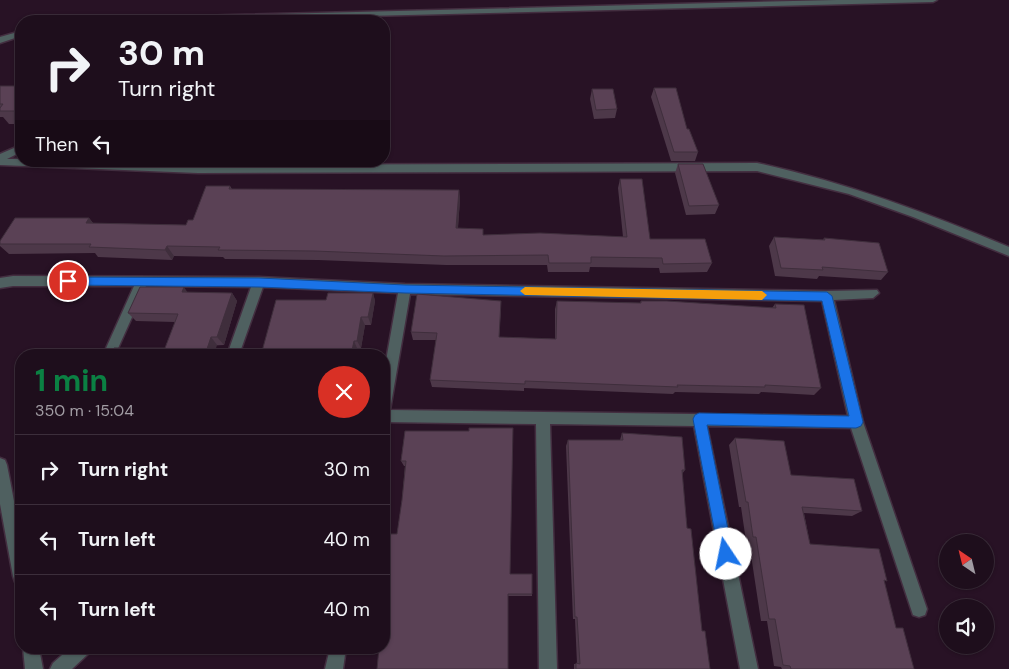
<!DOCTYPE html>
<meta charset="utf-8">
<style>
body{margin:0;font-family:"DM Sans",sans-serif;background:#2b1c29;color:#f1f3f6;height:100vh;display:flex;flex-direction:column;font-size:19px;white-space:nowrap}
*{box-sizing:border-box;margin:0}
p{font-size:16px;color:#a19ca3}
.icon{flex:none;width:28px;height:28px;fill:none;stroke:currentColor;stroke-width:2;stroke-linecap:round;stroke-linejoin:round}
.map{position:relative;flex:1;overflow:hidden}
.side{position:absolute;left:15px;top:349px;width:375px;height:305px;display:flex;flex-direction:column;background:#1e0e1c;border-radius:20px;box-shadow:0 1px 4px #0004,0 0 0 1px #3c2e3b}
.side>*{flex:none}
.banner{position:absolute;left:15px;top:15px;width:375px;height:152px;border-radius:20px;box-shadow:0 1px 4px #0004,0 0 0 1px #3c2e3b;background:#1e0e1c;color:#f1f3f6;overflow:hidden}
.needle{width:32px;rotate:325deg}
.fabs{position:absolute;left:939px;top:534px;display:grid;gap:10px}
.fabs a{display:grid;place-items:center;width:55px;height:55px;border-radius:50%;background:#1e0e1c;box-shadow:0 1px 4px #0004,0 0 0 1px #3c2e3b;font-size:25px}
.pin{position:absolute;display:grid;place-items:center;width:42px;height:42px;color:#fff;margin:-21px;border:2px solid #fff;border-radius:50%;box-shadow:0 1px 5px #0007}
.me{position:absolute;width:55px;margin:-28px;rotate:349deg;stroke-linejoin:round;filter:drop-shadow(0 0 4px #0008)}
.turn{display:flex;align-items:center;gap:18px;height:105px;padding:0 20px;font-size:22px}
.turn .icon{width:65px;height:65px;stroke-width:2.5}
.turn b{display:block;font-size:35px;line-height:42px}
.then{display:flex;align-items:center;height:48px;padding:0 20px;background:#0003;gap:10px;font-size:19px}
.round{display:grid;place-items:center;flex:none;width:52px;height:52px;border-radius:26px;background:#2b1c29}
.headline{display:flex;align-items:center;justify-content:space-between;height:85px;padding:0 20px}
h1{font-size:30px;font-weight:700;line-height:38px;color:#0b8043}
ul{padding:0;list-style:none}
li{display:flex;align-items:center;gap:15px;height:70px;padding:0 20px;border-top:1px solid #3c2e3b}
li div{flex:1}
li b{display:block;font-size:19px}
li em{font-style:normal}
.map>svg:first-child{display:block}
</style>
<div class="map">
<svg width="1009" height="669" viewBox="0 0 1009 669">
<rect width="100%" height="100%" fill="#281225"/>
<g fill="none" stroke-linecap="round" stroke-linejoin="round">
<defs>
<path id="minor" d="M836 0H937L933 2 165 21H72L76 19Z
M21 31V36L0 43V37Z
M21 145V152L7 159H21V161L198 165 757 163C844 182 927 213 1009 247V256L913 217 849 194 757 171 198 173 0 165V154Z
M13 276 259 277 405 284 827 291 877 290 879 293 873 298 834 300 863 422 927 609 925 615 919 617 913 615 851 428 707 426 758 669H740L694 426 550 424 557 669H539L536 424 384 422V372L398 293 263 287 239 355H227L251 287 146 286 115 355H103L134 286H13L0 288V278ZM410 294 822 301 848 416 390 410Z
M0 458 5 460 7 465 21 537V584L15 582 13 576 0 504Z
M23 648H39L43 669H25Z
M70 648H90L88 654 72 669H50L53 663Z
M330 648H346L343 669H325Z"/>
</defs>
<!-- minor casing -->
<use href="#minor" stroke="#432e40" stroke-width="3"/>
<!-- minor -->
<use href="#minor" fill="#4f6060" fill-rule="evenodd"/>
</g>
<!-- wall -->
<path fill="#4d3849" d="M0 86H21V124H9L3 117H0Z
M654 88 687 129 698 152 695 161H671L651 97Z
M592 89 617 109 615 118 594 119 590 99Z
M678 164 719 205 715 214 686 215 675 173Z
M620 179 650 239 712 263 707 272 660 273 659 268 590 267 589 272H548L547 265H446L318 260 225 259 223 257 174 256 172 260 98 257 95 253 9 254 0 246V241L89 218 93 223 186 225 193 220 230 186 232 189 459 190 460 200 458 228 484 235 623 237 618 188Z
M774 237 823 240 824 238 888 272 881 280 819 276 817 279 775 276 769 246Z
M188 293H232L237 301 224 345 165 348 175 322 136 321 128 313Z
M373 293 375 301 371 325H365L361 348H357L356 355H261L326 300Z
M557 301 640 303 641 301 772 308 775 304 821 388 814 395 761 392 759 394 675 392 673 394 524 388V391L432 387 430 380 436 340H413L411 332 501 309 499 337 555 339V309Z
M405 431 510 574 532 594V596H508L384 609V572L397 534 402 500 405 466H404L401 461Z
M622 433 685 470 682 474 687 528 702 631 710 669H574V664H577L575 619H573L566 446 568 440H620Z
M735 438 791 475 862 511 852 516 804 513 810 544 887 581H884L896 628 914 669H782L781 667 774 666 767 621H761L749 542 746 541 741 507H739L729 445Z"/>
<!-- shaded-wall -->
<path fill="#3f2e3c" d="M459 190 460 200 457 238 456 228Z
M89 218 97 228 86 223Z
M167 246 174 256 172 260 165 250Z
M184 287 190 296 182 292Z
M232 293 237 301 224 345 217 337Z
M373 293 375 301 371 325 368 317Z
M361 317 365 325 361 348 357 341Z
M211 337 217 345 214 355H205Z
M354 341 357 348 356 355H351Z"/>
<!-- building -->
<path fill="#5a4155" stroke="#3f2e3c" d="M0 86H21V111H0V108L3 104H0Z
M654 88H676L687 129H689L698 152H674Z
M592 89H613L617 109 596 110Z
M678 164H703L719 205 689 206Z
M620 179H642L650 239H705L712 263 663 264 662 258 591 257V263H549L548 255 444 256 314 251 218 250 220 247 167 246 165 250 89 247 91 244H0V241L15 218H89L86 223 186 225 188 220H193L206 186H230L229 189 459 190 456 228 483 229V235L540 233 627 237Z
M774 237 825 240 824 238 879 243 888 272 822 267 823 270 781 268Z
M140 287H184L182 292 232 293 217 337H211L205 355H111L114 348H165L178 314 128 313Z
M328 293H373L368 317H361L357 341H354L351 355H261L276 300H326Z
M417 294 501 301 499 337 556 339 557 301 641 303V301H667L776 308 775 304 804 305 821 388 765 385V387L677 385 678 387 525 381V384L430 380 437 333 411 332Z
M469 428H513L510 574H532V594H508V669H377L379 648H384V615L385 607H384V572L389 534H397L402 500 406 461H401L405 431H469Z
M622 433 682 437 685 470H682L687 528 691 529 702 631H705L710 669H576V663L580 664 577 617H575L568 440H623Z
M735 438 784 441 791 475 854 479 862 511 802 507 810 544 879 549 887 581 884 580 896 628H903L914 669H791L790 666 783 665 775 619H769L756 537H753L748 502H746Z"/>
<!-- route -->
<path fill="#1a73e8" stroke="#114b97" d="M68 277 259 278 405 285 827 292 832 296 863 422 861 426 856 428 707 425 733 554 731 559 726 561 721 559 719 554 693 419 695 415 699 413 849 416 822 301 405 293 259 287 68 285 63 281Z"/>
<!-- slow -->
<path fill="#f59e0b" d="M525 287 762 291 767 295 762 300 525 295 520 291Z"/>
</svg>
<div class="fabs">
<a><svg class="needle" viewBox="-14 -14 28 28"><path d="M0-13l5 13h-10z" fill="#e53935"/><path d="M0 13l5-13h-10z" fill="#a19ca3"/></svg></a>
<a><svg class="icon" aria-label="sound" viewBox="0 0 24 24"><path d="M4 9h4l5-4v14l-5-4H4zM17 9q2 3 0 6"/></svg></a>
</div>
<div class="pin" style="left:68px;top:281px;background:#d93025"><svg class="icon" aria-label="arrive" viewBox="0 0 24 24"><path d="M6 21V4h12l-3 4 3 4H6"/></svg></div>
<svg class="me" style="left:726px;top:554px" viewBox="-20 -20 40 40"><circle r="19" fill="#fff"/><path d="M0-13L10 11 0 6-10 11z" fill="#1a73e8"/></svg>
<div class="banner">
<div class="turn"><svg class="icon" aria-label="right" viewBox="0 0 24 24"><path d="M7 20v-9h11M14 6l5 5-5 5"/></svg><div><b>30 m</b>Turn right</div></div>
<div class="then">Then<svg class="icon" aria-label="left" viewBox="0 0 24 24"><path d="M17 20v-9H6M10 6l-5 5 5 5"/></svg></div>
</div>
<section class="side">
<div class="headline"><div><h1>1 min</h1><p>350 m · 15:04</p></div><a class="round" style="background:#d93025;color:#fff"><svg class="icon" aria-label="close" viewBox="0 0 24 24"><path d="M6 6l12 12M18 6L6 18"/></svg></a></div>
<ul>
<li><svg class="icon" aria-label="right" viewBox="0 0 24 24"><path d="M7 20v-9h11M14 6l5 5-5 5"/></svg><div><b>Turn right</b></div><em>30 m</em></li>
<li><svg class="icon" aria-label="left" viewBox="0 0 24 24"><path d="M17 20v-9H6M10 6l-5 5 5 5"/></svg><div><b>Turn left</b></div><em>40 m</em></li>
<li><svg class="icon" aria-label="left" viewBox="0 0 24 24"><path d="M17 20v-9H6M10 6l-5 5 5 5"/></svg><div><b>Turn left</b></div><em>40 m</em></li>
</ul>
</section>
</div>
